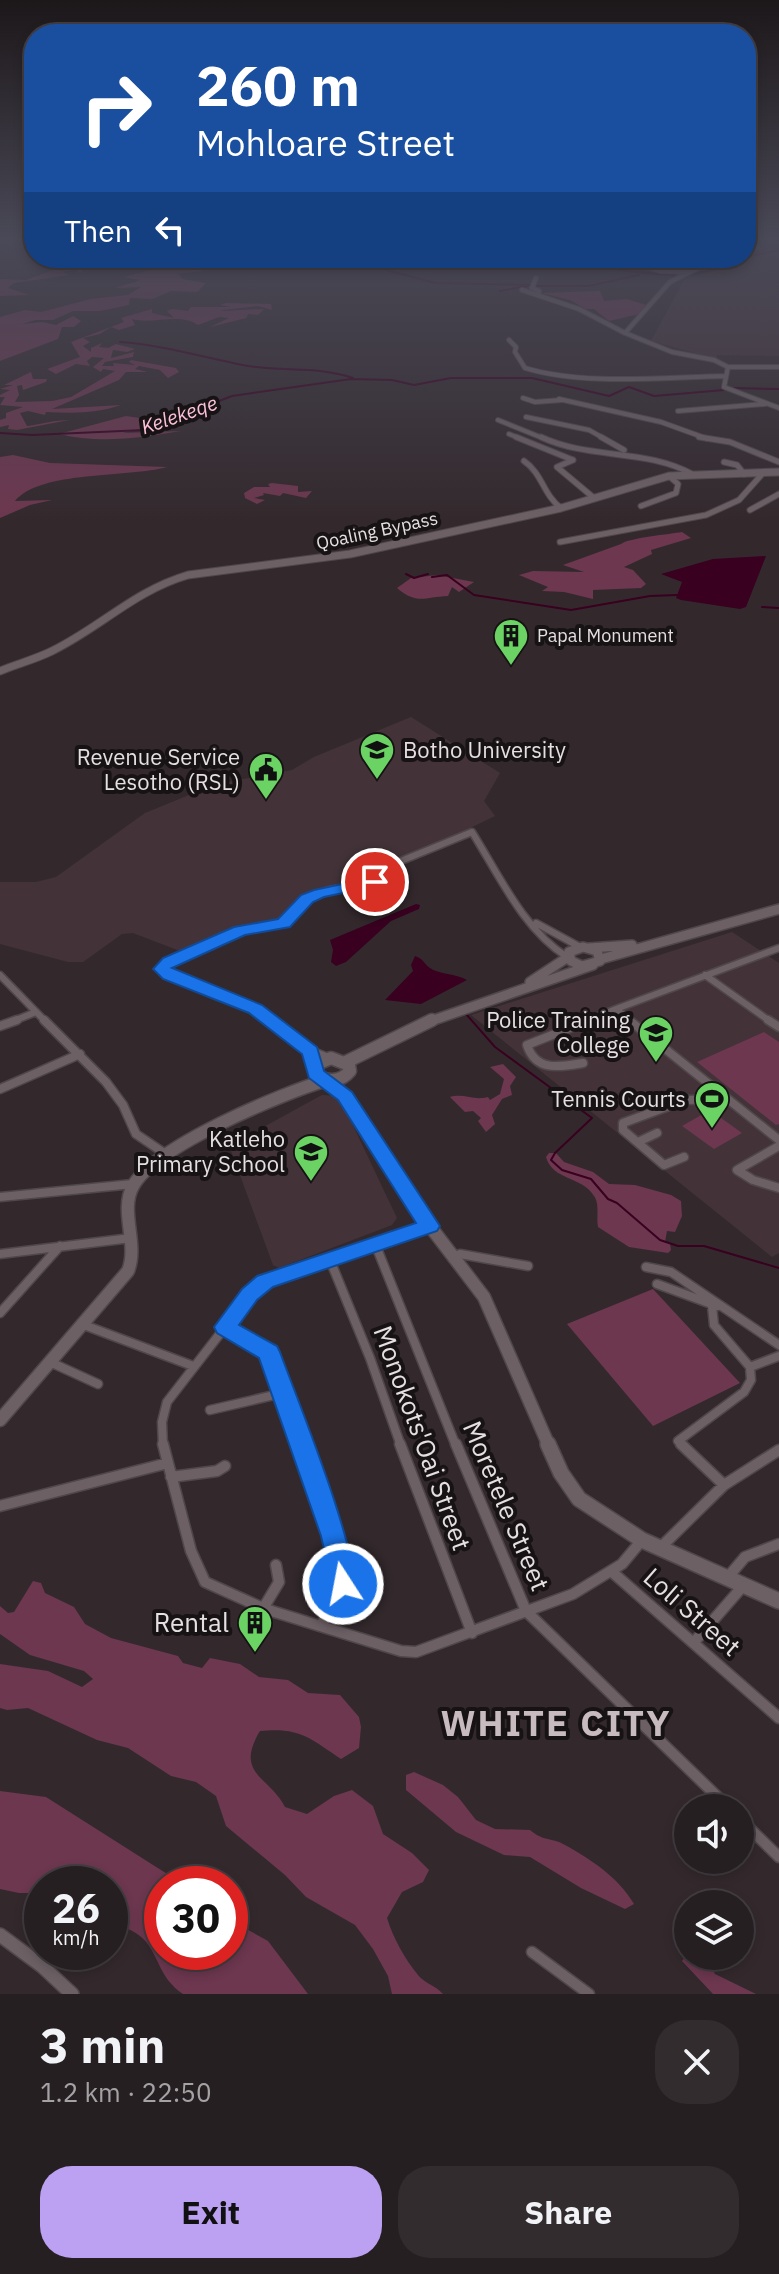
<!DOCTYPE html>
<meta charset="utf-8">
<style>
body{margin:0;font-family:"IBM Plex Sans",sans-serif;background:#322c2f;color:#f1f3f6;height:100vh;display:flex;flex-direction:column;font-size:30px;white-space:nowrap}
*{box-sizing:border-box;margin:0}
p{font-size:26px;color:#a4a2a5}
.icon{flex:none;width:44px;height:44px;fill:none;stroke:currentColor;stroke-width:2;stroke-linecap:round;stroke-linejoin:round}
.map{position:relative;height:1994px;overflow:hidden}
.panel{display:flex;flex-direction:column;background:#261f22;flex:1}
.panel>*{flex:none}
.hud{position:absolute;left:24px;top:24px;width:732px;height:244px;border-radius:32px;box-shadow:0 4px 12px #0003,0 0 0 2px #423d40;background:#1a4fa0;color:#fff;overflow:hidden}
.controls{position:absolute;left:674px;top:1794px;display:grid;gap:16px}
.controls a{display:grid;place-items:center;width:80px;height:80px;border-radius:50%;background:#261f22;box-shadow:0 4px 12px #0003,0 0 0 2px #423d40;font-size:40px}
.speed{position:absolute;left:24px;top:1866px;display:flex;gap:16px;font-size:40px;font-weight:700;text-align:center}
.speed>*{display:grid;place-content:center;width:104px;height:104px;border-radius:50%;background:#261f22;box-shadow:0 4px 12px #0003,0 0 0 2px #423d40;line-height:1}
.speed small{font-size:20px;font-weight:400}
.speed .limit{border:12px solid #d22;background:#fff;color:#111}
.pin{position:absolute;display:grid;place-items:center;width:68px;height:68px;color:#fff;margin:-34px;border:4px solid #fff;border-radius:50%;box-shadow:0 2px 8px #0007}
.me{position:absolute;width:88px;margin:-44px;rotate:349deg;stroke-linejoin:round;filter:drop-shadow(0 0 6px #0008)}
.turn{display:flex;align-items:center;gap:28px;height:168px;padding:0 40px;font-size:36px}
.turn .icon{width:104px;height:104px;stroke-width:2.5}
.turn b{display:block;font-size:56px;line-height:68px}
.then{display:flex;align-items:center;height:76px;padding:0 40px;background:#0003;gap:16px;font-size:30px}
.round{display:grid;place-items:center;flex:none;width:84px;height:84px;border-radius:32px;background:#322c2f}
.summary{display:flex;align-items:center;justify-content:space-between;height:136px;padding:0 40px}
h1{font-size:48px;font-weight:800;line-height:60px}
.cta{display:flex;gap:16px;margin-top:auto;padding:16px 40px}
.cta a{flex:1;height:92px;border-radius:32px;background:#bca0f2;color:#111;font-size:32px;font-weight:800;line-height:92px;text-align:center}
.cta a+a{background:#322c2f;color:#f1f3f6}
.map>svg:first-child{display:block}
</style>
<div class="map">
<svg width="779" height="1994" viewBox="0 0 779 1994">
<rect width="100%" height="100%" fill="#33292d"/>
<!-- built -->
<path fill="#433339" d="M779 250V356L717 355V359L651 341 684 280 725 268 752 255Z
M411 717 500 773 484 801 495 816 391 866 377 884 329 891 308 899 289 926 248 930 184 959 180 951 133 933 122 934 83 962H68L0 944V882H36L56 877 145 813 216 784 292 770 314 757Z
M732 932 779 963V1253L772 1257 471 1015Z
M322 1095 339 1096 397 1218 392 1225 279 1268 273 1265 230 1148 238 1141Z"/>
<!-- green -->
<path fill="#6c374f" d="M62 258H83L74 265 83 270 80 273 75 269 63 272 69 275 14 283 8 288 29 295 0 296V279L26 280 58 268Z
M180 259 200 261 202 271 178 274 183 279 206 283 197 292 171 291 152 299 130 298 129 305 100 311H73L53 320H36L22 324 42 322 56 325 73 316 81 321 74 327H62L58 339 0 361V317L25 310 41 312 91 299 128 295 141 287 115 288 141 280 123 277 168 266 165 262Z
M600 291 604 301 627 299 646 305 639 314 609 321 594 309H586L570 300 542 293Z
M226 303 271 304 272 310 258 306 223 310 221 311 264 309 258 315 248 314 246 318 210 327 229 318 219 317 198 325C180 312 152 325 132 319L135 325 119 330 111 327 100 334 83 338 90 342 83 346 91 352V348L102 343 99 347 108 348 116 344 135 349 127 352 113 350 111 358 134 352 133 357 105 362 102 366H114L113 363 135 365 129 362 131 360 176 368 179 372 168 378 160 370 139 366 135 369 148 372H126L119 380 52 409 121 405C96 414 72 413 46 412L45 415 28 411 20 413 27 426C42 424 55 420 69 420L17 430 8 429 9 425 0 427V420L6 418V413L23 407 0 405 5 397H0V395L10 390 0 389 13 385H4L31 372 33 379H47L46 382 23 390 22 385 17 386 19 395 15 402 52 401 71 397 115 371 103 369 101 372 93 367 104 358 92 357 87 361 90 366 76 364 56 374 47 369 80 357 71 342 124 322 121 318 152 309V313L174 318 167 311 172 309 188 311 191 307H231L220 305Z
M126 416 154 420 155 426 122 433 181 431C141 438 99 444 59 434Z
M13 455 50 463 167 467C128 478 41 470 15 501L52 500 30 505 0 518V457Z
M272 483 298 486V492L312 491 306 498 283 493 280 496 263 493 264 495 254 498 265 500 257 504 245 498 244 493 254 487H270L268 484Z
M682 532 691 538 651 550 652 554 624 567 633 570 646 584 641 588 593 590V599L564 592 542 591 548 587 519 575 533 571 584 572 563 565 621 544C628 538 671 534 682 532Z
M437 575 474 582 459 592 452 587 448 596C424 597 417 605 397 588L411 578Z
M764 1032 779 1042V1124L776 1125 697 1062Z
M503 1064 516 1077 510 1086 512 1095 502 1099 492 1115 495 1124 486 1132 478 1121 481 1118 473 1111 465 1112 450 1097C464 1093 474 1101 488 1097L490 1100 500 1094 504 1079 490 1067Z
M710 1110 742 1133 714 1149 682 1126Z
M549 1153H556L564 1162 593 1172 609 1184 635 1185 671 1195 681 1201 682 1216 675 1232 667 1231 665 1242 670 1244 671 1250 668 1253 629 1247 598 1227C596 1217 600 1204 594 1196 582 1176 553 1181 546 1157Z
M653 1289 740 1383 653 1426 567 1324Z
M33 1581 41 1583 45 1593 74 1607 85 1624 111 1638 178 1656 183 1663 202 1668 210 1658 240 1664 259 1677 288 1680 308 1693 340 1695 359 1717 361 1727 359 1748 341 1759C310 1738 299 1727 260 1731 234 1774 269 1776 285 1807L307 1814 334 1796 352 1790 373 1806 383 1834 412 1853 429 1870 423 1882 402 1892 387 1918C393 1938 405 1959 418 1975 424 1983 435 1985 443 1994H392L388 1976 373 1949 355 1925 306 1897 285 1875 226 1826 216 1796 196 1782 171 1776 128 1748 97 1740 28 1708 7 1710 0 1708V1664L48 1671 82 1687 93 1679 84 1671 30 1655 0 1634V1606L8 1613 14 1612Z
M414 1772 443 1785 458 1797 476 1820 495 1829 530 1830C544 1842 552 1837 565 1845 592 1860 618 1877 634 1904L625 1909 581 1888 530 1857 504 1855 456 1832 406 1790V1775Z
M0 1791 46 1797 183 1884H162V1952H230V1922H234L268 1941 308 1994H183C157 1977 159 1951 140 1936 131 1929 119 1925 110 1920V1884H42V1893H19L0 1889Z
M688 1953V1956H705L715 1974 756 1994H713L682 1961Z"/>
<!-- water -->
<path fill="#390020" d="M766 556 746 607 740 609 681 600 676 598 682 582 661 574 713 559Z
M416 904 420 905 419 909 391 921 346 962 336 966 331 962 333 950 330 940Z
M415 956C424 959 423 963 430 968 440 975 455 973 467 980L421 1004 385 1000 413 971 411 965Z"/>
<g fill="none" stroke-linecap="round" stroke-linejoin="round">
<!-- stream -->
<path stroke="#390020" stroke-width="2" d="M746 257 779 250
M524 260C577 260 628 275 681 275
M379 268 435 283 531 285
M688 275 717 269 744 258
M536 286H588L639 275
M500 291 527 286
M120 342C164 345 205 358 248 366 284 372 318 366 353 378
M732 388 779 389
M0 433 32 435 144 430 232 396 351 379 392 380 414 385 451 378H532L609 396 629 387 654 396 724 390
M406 574 414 578 428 574
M432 577 447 575 474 595 571 610 650 596 677 595
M762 607 779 608
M466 1014 495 1047 592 1118 555 1153 551 1160 562 1170 591 1179 608 1199 617 1203 660 1240 678 1246H704L779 1268"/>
<defs>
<path id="minor-far4" d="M746 248H758
M622 258 660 271 689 272
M707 258 704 265 670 282 625 333 672 352 714 360 728 367 724 387 779 408
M536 278 532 288 539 291 538 295
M522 290 579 309 625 333
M509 340 516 347 515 352 525 368C585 386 663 377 726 376
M728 367H779
M523 398 535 402 562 400
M559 399 661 422 708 439
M678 411 765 404
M526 417 589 430 605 439
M498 420 545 439
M509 434 521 439"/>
<path id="minor-far3" d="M516 437 573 460
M541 437C590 460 646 448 694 475
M601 437 624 450
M699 437 730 442 779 462
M573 460 557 467 594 498
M524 461C542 473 544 496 561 508
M724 462 737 465 744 474
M641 506 676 493 678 484 669 476
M750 510 779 494
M560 542 706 515 739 500 763 473"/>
<path id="minor-far2" d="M536 923 580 947
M0 975 46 1022
M705 975 771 1022
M11 1022 36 1012
M272 1022 256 1009 169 975 162 969 169 962 240 931 284 923 307 899 329 890 375 882 391 865 472 832C499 875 523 929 567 957
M585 1022 616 1009
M632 1022 616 1009 779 948"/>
<path id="minor-far1" d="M44 1020 106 1082 123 1105 136 1134 167 1155
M270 1020 311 1051 328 1058
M629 1020 779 1140
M768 1020 779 1027
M0 1026 17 1020
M583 1063C559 1067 536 1072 527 1045L590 1020
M0 1089 80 1054
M638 1142 657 1133
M779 1146 737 1170 753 1180 779 1188
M684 1157 664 1165 623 1130V1123L685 1100 727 1099
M0 1197 133 1184
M376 1246 456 1446
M0 1254 131 1238
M453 1256 460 1254 528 1266
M330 1260 370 1358 401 1446
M646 1267 671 1272 779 1345
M657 1284 717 1306
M0 1313 60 1246
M84 1325 193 1366
M225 1327 269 1352 302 1446
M50 1362 98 1384
M750 1367 779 1356
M210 1410 283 1393
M163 1446 162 1422 167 1402 257 1286 429 1226
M683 1446 678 1441 744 1392 751 1380 750 1367 714 1325 712 1306"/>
<path id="minor" d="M163 1444 191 1551 205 1582 265 1609 401 1651 416 1652 573 1594 622 1564 642 1540
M302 1444C312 1472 348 1562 342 1587 338 1602 329 1613 321 1625
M400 1444 472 1633
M456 1444 526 1611 729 1808
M681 1444 724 1485
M171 1477 217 1471 225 1466
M0 1506 168 1463
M660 1548 724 1485 779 1450
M611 1571 779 1718
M728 1577 745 1557 779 1544
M264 1607 279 1582 276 1565
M695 1641 743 1586
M740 1819 779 1857
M532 1952 589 1994"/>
<path id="tertiary" d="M0 1935 42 1966 72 1994"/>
<path id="secondary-far3" d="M0 671C17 664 36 659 52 651 101 627 134 591 188 575L350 554 561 508 669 476 779 472"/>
<path id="secondary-far2" d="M583 947 597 951 600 961 582 966 571 961 569 952Z
M589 948 632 945
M601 959 779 909
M530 982 568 957
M428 1022 593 965"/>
<path id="secondary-far1" d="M331 1058 349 1065 350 1071C341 1082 329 1082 317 1076V1064Z
M346 1062 432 1020
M329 1081 345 1096 420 1213 484 1297 549 1446
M0 1420 128 1271C139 1244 119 1211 133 1186 155 1146 283 1093 327 1080"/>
<path id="secondary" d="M548 1444 561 1473 579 1499 642 1540 779 1601"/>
</defs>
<!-- minor-far4 casing -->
<use href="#minor-far4" stroke="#4f474a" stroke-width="6"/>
<!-- minor-far3 casing -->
<use href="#minor-far3" stroke="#4f474a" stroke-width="7"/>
<!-- minor-far2 casing -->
<use href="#minor-far2" stroke="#4f474a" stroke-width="9"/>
<!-- minor-far1 casing -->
<use href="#minor-far1" stroke="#4f474a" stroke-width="11"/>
<!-- minor casing -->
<use href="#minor" stroke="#4f474a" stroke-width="13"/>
<!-- tertiary casing -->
<use href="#tertiary" stroke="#4f474a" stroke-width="16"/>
<!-- secondary-far3 casing -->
<use href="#secondary-far3" stroke="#4f474a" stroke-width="9"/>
<!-- secondary-far2 casing -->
<use href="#secondary-far2" stroke="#4f474a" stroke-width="12"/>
<!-- secondary-far1 casing -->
<use href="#secondary-far1" stroke="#4f474a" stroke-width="15"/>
<!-- secondary casing -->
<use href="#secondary" stroke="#4f474a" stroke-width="18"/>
<!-- minor-far4 -->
<use href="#minor-far4" stroke="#6c6065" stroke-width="4"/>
<!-- minor-far3 -->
<use href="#minor-far3" stroke="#6c6065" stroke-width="5"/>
<!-- minor-far2 -->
<use href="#minor-far2" stroke="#6c6065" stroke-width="6"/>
<!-- minor-far1 -->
<use href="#minor-far1" stroke="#6c6065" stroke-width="8"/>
<!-- minor -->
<use href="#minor" stroke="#6c6065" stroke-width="10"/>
<!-- tertiary -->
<use href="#tertiary" stroke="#6c6065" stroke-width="13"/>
<!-- secondary-far3 -->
<use href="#secondary-far3" stroke="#6c6065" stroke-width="7"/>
<!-- secondary-far2 -->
<use href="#secondary-far2" stroke="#6c6065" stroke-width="9"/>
<!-- secondary-far1 -->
<use href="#secondary-far1" stroke="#6c6065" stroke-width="12"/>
<!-- secondary -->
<use href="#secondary" stroke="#6c6065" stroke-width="15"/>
</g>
<!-- sky -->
<linearGradient id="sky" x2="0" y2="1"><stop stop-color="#1c1719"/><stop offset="0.46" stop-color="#4a4957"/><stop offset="1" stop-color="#4a4957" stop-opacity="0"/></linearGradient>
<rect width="779" height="520" fill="url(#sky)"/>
<!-- route -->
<path fill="#1a73e8" stroke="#114b97" stroke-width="2" d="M375 877 384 882 381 885 324 897 313 902 290 927 245 935 172 968 262 1005 317 1047 324 1071 352 1092 440 1226 437 1231 273 1287 257 1300 239 1325 277 1346 280 1352C294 1391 365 1564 352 1592L343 1595 334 1592 321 1536 259 1358 217 1333 214 1327 242 1289 257 1276 416 1223 338 1100 309 1078 302 1054 249 1013 163 979 153 969 163 958 234 927 278 919 301 895 314 890Z"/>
<!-- icons -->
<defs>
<symbol id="building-pin" viewBox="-11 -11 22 30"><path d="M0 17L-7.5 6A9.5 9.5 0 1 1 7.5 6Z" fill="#6ad363" stroke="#171315"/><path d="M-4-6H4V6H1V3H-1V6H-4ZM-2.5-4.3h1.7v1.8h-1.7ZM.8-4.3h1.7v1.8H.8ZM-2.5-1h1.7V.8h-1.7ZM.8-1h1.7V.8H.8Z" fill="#111"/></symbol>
<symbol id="university-pin" viewBox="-11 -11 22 30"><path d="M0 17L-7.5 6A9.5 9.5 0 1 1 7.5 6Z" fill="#6ad363" stroke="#171315"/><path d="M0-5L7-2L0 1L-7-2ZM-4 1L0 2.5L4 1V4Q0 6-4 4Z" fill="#111"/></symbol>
<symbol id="civic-pin" viewBox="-11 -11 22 30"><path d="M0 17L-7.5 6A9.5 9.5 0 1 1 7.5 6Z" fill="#6ad363" stroke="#171315"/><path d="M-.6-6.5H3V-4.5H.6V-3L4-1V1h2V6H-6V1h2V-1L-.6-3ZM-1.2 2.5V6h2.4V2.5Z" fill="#111"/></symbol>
<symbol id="stadium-pin" viewBox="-11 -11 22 30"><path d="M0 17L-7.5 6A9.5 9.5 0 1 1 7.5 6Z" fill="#6ad363" stroke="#171315"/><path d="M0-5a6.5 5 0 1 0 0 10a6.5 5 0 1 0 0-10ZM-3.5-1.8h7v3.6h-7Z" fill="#111"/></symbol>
<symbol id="school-pin" viewBox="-11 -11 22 30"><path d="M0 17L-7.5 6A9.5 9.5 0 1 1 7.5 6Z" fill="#6ad363" stroke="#171315"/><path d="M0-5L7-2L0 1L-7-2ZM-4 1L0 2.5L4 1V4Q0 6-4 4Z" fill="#111"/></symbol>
</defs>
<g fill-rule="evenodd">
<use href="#building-pin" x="491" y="616" width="40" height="54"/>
<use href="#university-pin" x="357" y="730" width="40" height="54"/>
<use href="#civic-pin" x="246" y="750" width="40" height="54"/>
<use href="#university-pin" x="636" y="1013" width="40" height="54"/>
<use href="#stadium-pin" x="692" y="1079" width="40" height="54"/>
<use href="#school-pin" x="291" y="1132" width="40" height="54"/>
<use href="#building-pin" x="235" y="1603" width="40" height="54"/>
</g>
<g text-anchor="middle" stroke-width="8" stroke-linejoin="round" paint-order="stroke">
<!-- far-street labels -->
<g font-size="18" fill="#e6dfe2" stroke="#171315">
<text transform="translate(377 531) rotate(-12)" y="6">Qoaling Bypass</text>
</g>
<!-- far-poi labels -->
<g font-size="18" fill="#e6dfe2" stroke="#171315" text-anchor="start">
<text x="537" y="642">Papal Monument</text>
</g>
<!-- far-water labels -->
<g font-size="20" font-style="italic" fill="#fec1da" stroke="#171315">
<text transform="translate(179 415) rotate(-19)" y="7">Kelekeqe</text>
</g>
<!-- poi labels -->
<g font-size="22" fill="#e6dfe2" stroke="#171315" text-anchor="end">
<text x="403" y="758" text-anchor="start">Botho University</text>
<text x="240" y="765">Revenue Service<tspan x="240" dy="25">Lesotho (RSL)</tspan></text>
<text x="630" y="1028">Police Training<tspan x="630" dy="25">College</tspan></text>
<text x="686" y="1107">Tennis Courts</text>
<text x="285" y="1147">Katleho<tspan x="285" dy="25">Primary School</tspan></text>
</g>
<!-- near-street labels -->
<g font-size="26" fill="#e6dfe2" stroke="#171315">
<text transform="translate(422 1438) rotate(70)" y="9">Monokots'Oai Street</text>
<text transform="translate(506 1506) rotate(67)" y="9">Moretele Street</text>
<text transform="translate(692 1612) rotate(41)" y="9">Loli Street</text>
</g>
<!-- near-poi labels -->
<g font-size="26" fill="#e6dfe2" stroke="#171315" text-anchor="end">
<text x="229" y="1632">Rental</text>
</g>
<!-- near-district labels -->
<g font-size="36" font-weight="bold" letter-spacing="2" fill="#c8bbc0" stroke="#171315">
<text x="556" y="1736">WHITE CITY</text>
</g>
</g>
</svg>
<div class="controls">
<a><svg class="icon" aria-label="sound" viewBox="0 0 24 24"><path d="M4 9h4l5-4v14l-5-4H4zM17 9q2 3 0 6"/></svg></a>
<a><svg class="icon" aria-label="layers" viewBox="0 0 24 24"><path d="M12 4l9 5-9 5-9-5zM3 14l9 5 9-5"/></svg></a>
</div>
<div class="speed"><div>26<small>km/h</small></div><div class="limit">30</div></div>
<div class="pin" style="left:375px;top:882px;background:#d93025"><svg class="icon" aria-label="arrive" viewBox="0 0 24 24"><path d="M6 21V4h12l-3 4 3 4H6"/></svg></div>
<svg class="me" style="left:343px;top:1584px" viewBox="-20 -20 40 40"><circle r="17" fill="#1a73e8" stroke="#fff" stroke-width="3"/><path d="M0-11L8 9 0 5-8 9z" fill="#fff"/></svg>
<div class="hud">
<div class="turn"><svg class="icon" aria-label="right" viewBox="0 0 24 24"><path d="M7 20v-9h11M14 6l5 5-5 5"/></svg><div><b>260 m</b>Mohloare Street</div></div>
<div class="then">Then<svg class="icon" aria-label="left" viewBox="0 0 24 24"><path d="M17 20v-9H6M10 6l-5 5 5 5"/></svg></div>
</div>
</div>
<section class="panel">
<div class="summary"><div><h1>3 min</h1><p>1.2 km · 22:50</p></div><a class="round"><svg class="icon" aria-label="close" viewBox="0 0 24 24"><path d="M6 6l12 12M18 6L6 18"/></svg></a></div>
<div class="cta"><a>Exit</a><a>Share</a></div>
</section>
